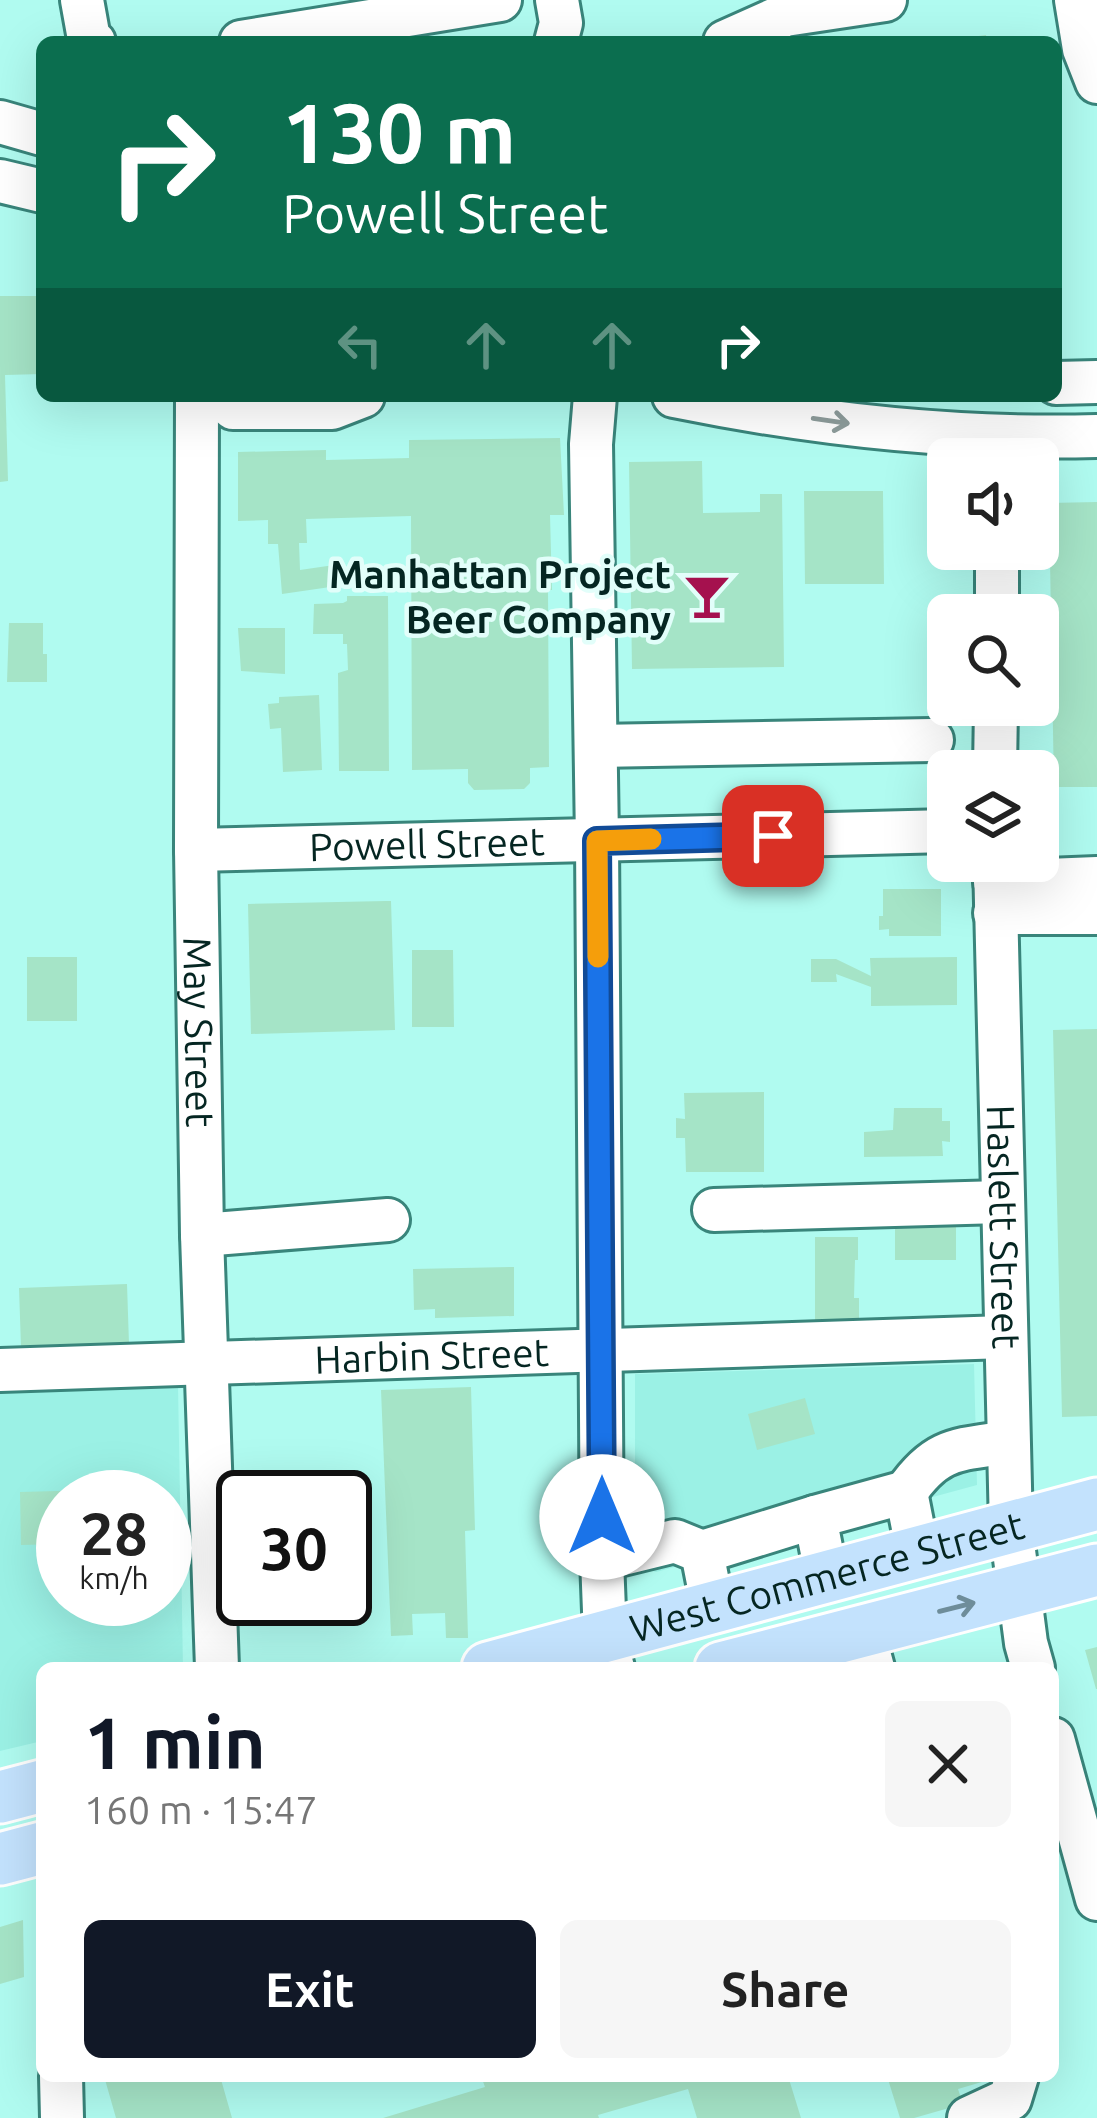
<!DOCTYPE html>
<meta charset="utf-8">
<style>
body{margin:0;font-family:Ubuntu,sans-serif;background:#f6f6f6;color:#222;height:100vh;display:flex;flex-direction:column;font-size:45px;white-space:nowrap}
*{box-sizing:border-box;margin:0}
p{font-size:39px;color:#767676}
.icon{flex:none;width:66px;height:66px;fill:none;stroke:currentColor;stroke-width:2;stroke-linecap:round;stroke-linejoin:round}
.map{position:relative;flex:1;overflow:hidden}
.panel{position:absolute;left:36px;top:1662px;width:1023px;height:420px;display:flex;flex-direction:column;background:#fff;border-radius:18px;box-shadow:0 12px 48px #0002}
.panel>*{flex:none}
.guide{position:absolute;left:36px;top:36px;width:1026px;height:366px;border-radius:18px;box-shadow:0 12px 48px #0002;background:#0b6e4f;color:#fff;overflow:hidden}
.buttons{position:absolute;left:927px;top:438px;display:grid;gap:24px}
.buttons a{display:grid;place-items:center;width:132px;height:132px;border-radius:18px;background:#fff;box-shadow:0 12px 48px #0002;font-size:60px}
.speed{position:absolute;left:36px;top:1470px;display:flex;gap:24px;font-size:60px;font-weight:700;text-align:center}
.speed>*{display:grid;place-content:center;width:156px;height:156px;border-radius:50%;background:#fff;box-shadow:0 12px 48px #0002;line-height:1}
.speed small{font-size:30px;font-weight:400}
.speed .limit{border:6px solid #111;border-radius:18px;background:#fff;color:#111}
.pin{position:absolute;display:grid;place-items:center;width:102px;height:102px;color:#fff;margin:-51px;border-radius:24px;box-shadow:0 6px 18px #0006}
.me{position:absolute;width:132px;margin:-66px;rotate:0deg;stroke-linejoin:round;filter:drop-shadow(0 0 9px #0008)}
.turn{display:flex;align-items:center;gap:42px;height:252px;padding:0 48px;font-size:54px}
.turn .icon{width:156px;height:156px;stroke-width:2.5}
.turn b{display:block;font-size:84px;line-height:102px}
.lanes{display:flex;align-items:center;height:114px;padding:0 48px;background:#0003;justify-content:center;gap:60px;direction:ltr}
.lanes .off{opacity:.35}
.round{display:grid;place-items:center;flex:none;width:126px;height:126px;border-radius:18px;background:#f6f6f6}
.headline{display:flex;align-items:center;justify-content:space-between;height:204px;padding:0 48px}
h1{font-size:72px;font-weight:700;line-height:90px;color:#111827}
.action{display:flex;gap:24px;margin-top:auto;padding:24px 48px}
.action a{flex:1;height:138px;border-radius:18px;background:#111827;color:#fff;font-size:48px;font-weight:700;line-height:138px;text-align:center}
.action a+a{background:#f6f6f6;color:#222}
.map>svg:first-child{display:block}
</style>
<div class="map">
<svg width="1097" height="2118" viewBox="0 0 1097 2118">
<rect width="100%" height="100%" fill="#b0fbf0"/>
<!-- built -->
<path fill="#9bf1e5" fill-rule="evenodd" d="M974 1364 977 1485 656 1572 635 1566V1374Z
M178 1385 183 1668H42V1741L0 1751V1391ZM63 1497H165V1599H63Z"/>
<!-- building -->
<path fill="#a5e4c7" d="M986 35 987 42H956V39Z
M0 296H42V374L5 375 8 481 0 482Z
M560 438 564 515H550L552 590H548L549 767 530 768V783L524 789 474 790 468 783V769L412 770 411 516 306 519 307 543H299L300 570 341 564 344 585 282 594 278 544H268V520L238 521V452L326 450V460L409 458V440Z
M702 461 703 513 760 512V494H782L784 667 632 669 629 462Z
M804 491H883L884 584H805Z
M1097 502V787H1054L1049 503Z
M347 596H388L389 771H339L338 673 348 670 347 644H343V634H313L314 604 343 603 347 601Z
M9 623H43V654H47V682H7Z
M238 628H285V674L241 671Z
M319 695 322 770 283 772 281 728 270 729 268 704 279 703V697Z
M883 889H941V936H889V929L879 930V916H883Z
M386 901H391L395 1030 251 1034 248 904Z
M412 950H453L454 1027H412Z
M27 957H77V1021H27Z
M957 957V1005L871 1006V987L836 974 837 982H811V959H836L871 976 870 958Z
M1097 1029V1416L1062 1417 1053 1030Z
M764 1092V1172H686L685 1138H676V1118L685 1119 684 1093Z
M894 1108H942V1121H950V1142L942 1141 943 1156 864 1157V1132L893 1130Z
M895 1226H956V1260H895Z
M815 1237H858V1260H855L854 1298H859V1320H815Z
M514 1267V1316L435 1318V1309L414 1310 413 1269Z
M127 1284 129 1344 21 1347 19 1288Z
M471 1387 475 1530 465 1531 468 1638H446L445 1613 412 1614 413 1635 391 1636 381 1390Z
M805 1398 815 1434 757 1450 748 1414Z
M132 1489 133 1497H63V1544L21 1545 20 1492Z
M1097 1647V1689H1096L1085 1650Z
M23 1920 24 1977 0 1984V1927Z
M104 2076H220L232 2118H116Z
M481 2076H788L801 2118H697L688 2089 598 2115 599 2118H383L485 2087Z
M887 2076H999V2077L958 2089 963 2104 914 2118H900Z"/>
<g fill="none" stroke-linecap="round" stroke-linejoin="round">
<defs>
<g id="minor">
<path d="M82 0 89 39 94 42"/>
<path d="M1076 0 1084 49 1097 82"/>
<path d="M241 42 500 0"/>
<path d="M556 42 561 23 557 0"/>
<path d="M725 42 785 15 885 0"/>
<path d="M0 122 42 134"/>
<path d="M0 181 42 191"/>
<path d="M1056 383 1097 382"/>
<path id="s1" d="M197 396 196 850 202 1235 217 1668"/>
<path d="M595 396 591 444 597 841 602 1559 605 1637 613 1668"/>
<path d="M674 396C812 424 956 440 1097 436"/>
<path d="M233 408H332L363 396"/>
<path d="M997 615V549"/>
<path d="M596 746 932 740"/>
<path d="M995 771 996 705"/>
<path id="s2" d="M196 850 948 831"/>
<path id="s3" d="M995 861 1011 1528 1026 1643 1033 1668"/>
<path d="M995 882 1097 878"/>
<path d="M995 913H1097"/>
<path d="M714 1210 1001 1202"/>
<path d="M202 1235 388 1220"/>
<path id="s4" d="M0 1370 1005 1337"/>
<path d="M906 1492C937 1447 958 1450 1008 1442"/>
<path d="M702 1552 815 1517"/>
<path d="M602 1559 675 1541 702 1552 713 1608"/>
<path d="M827 1578 815 1517 906 1492 918 1553"/>
<path d="M863 1631 873 1668"/>
<path d="M1053 1739 1097 1899"/>
<path d="M61 2076 62 2118"/>
<path d="M969 2118 1010 2099 1017 2076"/>
</g>
<g id="major">
<path id="s5" d="M488 1668 1097 1504"/>
<path d="M721 1668 1097 1570"/>
<path d="M0 1797 42 1786"/>
<path d="M0 1859 42 1848"/>
</g>
</defs>
<!-- minor casing -->
<use href="#minor" stroke="#39857b" stroke-width="48"/>
<!-- major casing -->
<use href="#major" stroke="#fff" stroke-width="57"/>
<!-- minor -->
<use href="#minor" stroke="#fff" stroke-width="42"/>
<!-- major -->
<use href="#major" stroke="#c3e2fd" stroke-width="51"/>
</g>
<!-- one-way arrows -->
<defs><path id="oneway-shaft" d="M-6 0H5M1.5-3L5.5 0L1.5 3" fill="none" stroke-width="1.6" stroke-linecap="round" stroke-linejoin="round" transform="scale(3)"/></defs>
<use stroke="#8e9d9c" href="#oneway-shaft" transform="translate(831 421) rotate(8)"/>
<use stroke="#6e8d9a" href="#oneway-shaft" transform="translate(957 1607) rotate(-14)"/>
<g fill="none" stroke-linecap="round" stroke-linejoin="round">
<defs>
<path id="route" d="M602 1517 597 841 773 836"/>
</defs>
<!-- route casing -->
<use href="#route" stroke="#114b97" stroke-width="30"/>
<!-- route -->
<use href="#route" stroke="#1a73e8" stroke-width="21"/>
<!-- slow -->
<path stroke="#f59e0b" stroke-width="21" d="M598 957 597 841 651 839"/>
</g>
<!-- icons -->
<defs>
<symbol id="bar-bare" viewBox="-9 -9 18 18"><path d="M-6-5H6L.8 .8V4.5H3.5V6h-7V4.5H-.8V.8Z" fill="#a5114e" stroke="#e2fefa" stroke-width="2.5" paint-order="stroke"/></symbol>
</defs>
<g fill-rule="evenodd">
<use href="#bar-bare" x="674" y="563" width="66" height="66"/>
</g>
<g text-anchor="middle" stroke-width="9" stroke-linejoin="round" paint-order="stroke">
<!-- poi labels -->
<g font-size="39" font-weight="bold" fill="#052622" stroke="#e2fefa" text-anchor="end">
<text x="671" y="588">Manhattan Project<tspan x="671" dy="45">Beer Company</tspan></text>
</g>
<!-- street labels -->
<g font-size="39" fill="#052622" stroke="#e2fefa">
<text dy="14" stroke="none"><textPath href="#s2" startOffset="231">Powell Street</textPath></text>
<text dy="14" stroke="none"><textPath href="#s1" startOffset="636">May Street</textPath></text>
<text dy="14" stroke="none"><textPath href="#s3" startOffset="366">Haslett Street</textPath></text>
<text dy="14" stroke="none"><textPath href="#s4" startOffset="432">Harbin Street</textPath></text>
<text dy="14" stroke="none"><textPath href="#s5" startOffset="351">West Commerce Street</textPath></text>
</g>
</g>
</svg>
<div class="buttons">
<a><svg class="icon" aria-label="sound" viewBox="0 0 24 24"><path d="M4 9h4l5-4v14l-5-4H4zM17 9q2 3 0 6"/></svg></a>
<a><svg class="icon" aria-label="search" viewBox="0 0 24 24"><circle cx="10" cy="10" r="6"/><path d="M15 15l6 6"/></svg></a>
<a><svg class="icon" aria-label="layers" viewBox="0 0 24 24"><path d="M12 4l9 5-9 5-9-5zM3 14l9 5 9-5"/></svg></a>
</div>
<div class="speed"><div>28<small>km/h</small></div><div class="limit">30</div></div>
<div class="pin" style="left:773px;top:836px;background:#d93025"><svg class="icon" aria-label="arrive" viewBox="0 0 24 24"><path d="M6 21V4h12l-3 4 3 4H6"/></svg></div>
<svg class="me" style="left:602px;top:1517px" viewBox="-20 -20 40 40"><circle r="19" fill="#fff"/><path d="M0-13L10 11 0 6-10 11z" fill="#1a73e8"/></svg>
<div class="guide">
<div class="turn"><svg class="icon" aria-label="right" viewBox="0 0 24 24"><path d="M7 20v-9h11M14 6l5 5-5 5"/></svg><div><b>130 m</b>Powell Street</div></div>
<div class="lanes"><svg class="icon off" aria-label="left" viewBox="0 0 24 24"><path d="M17 20v-9H6M10 6l-5 5 5 5"/></svg><svg class="icon off" aria-label="ahead" viewBox="0 0 24 24"><path d="M12 20V5M6 11l6-6 6 6"/></svg><svg class="icon off" aria-label="ahead" viewBox="0 0 24 24"><path d="M12 20V5M6 11l6-6 6 6"/></svg><svg class="icon" aria-label="right" viewBox="0 0 24 24"><path d="M7 20v-9h11M14 6l5 5-5 5"/></svg></div>
</div>
<section class="panel">
<div class="headline"><div><h1>1 min</h1><p>160 m · 15:47</p></div><a class="round"><svg class="icon" aria-label="close" viewBox="0 0 24 24"><path d="M6 6l12 12M18 6L6 18"/></svg></a></div>
<div class="action"><a>Exit</a><a>Share</a></div>
</section>
</div>
